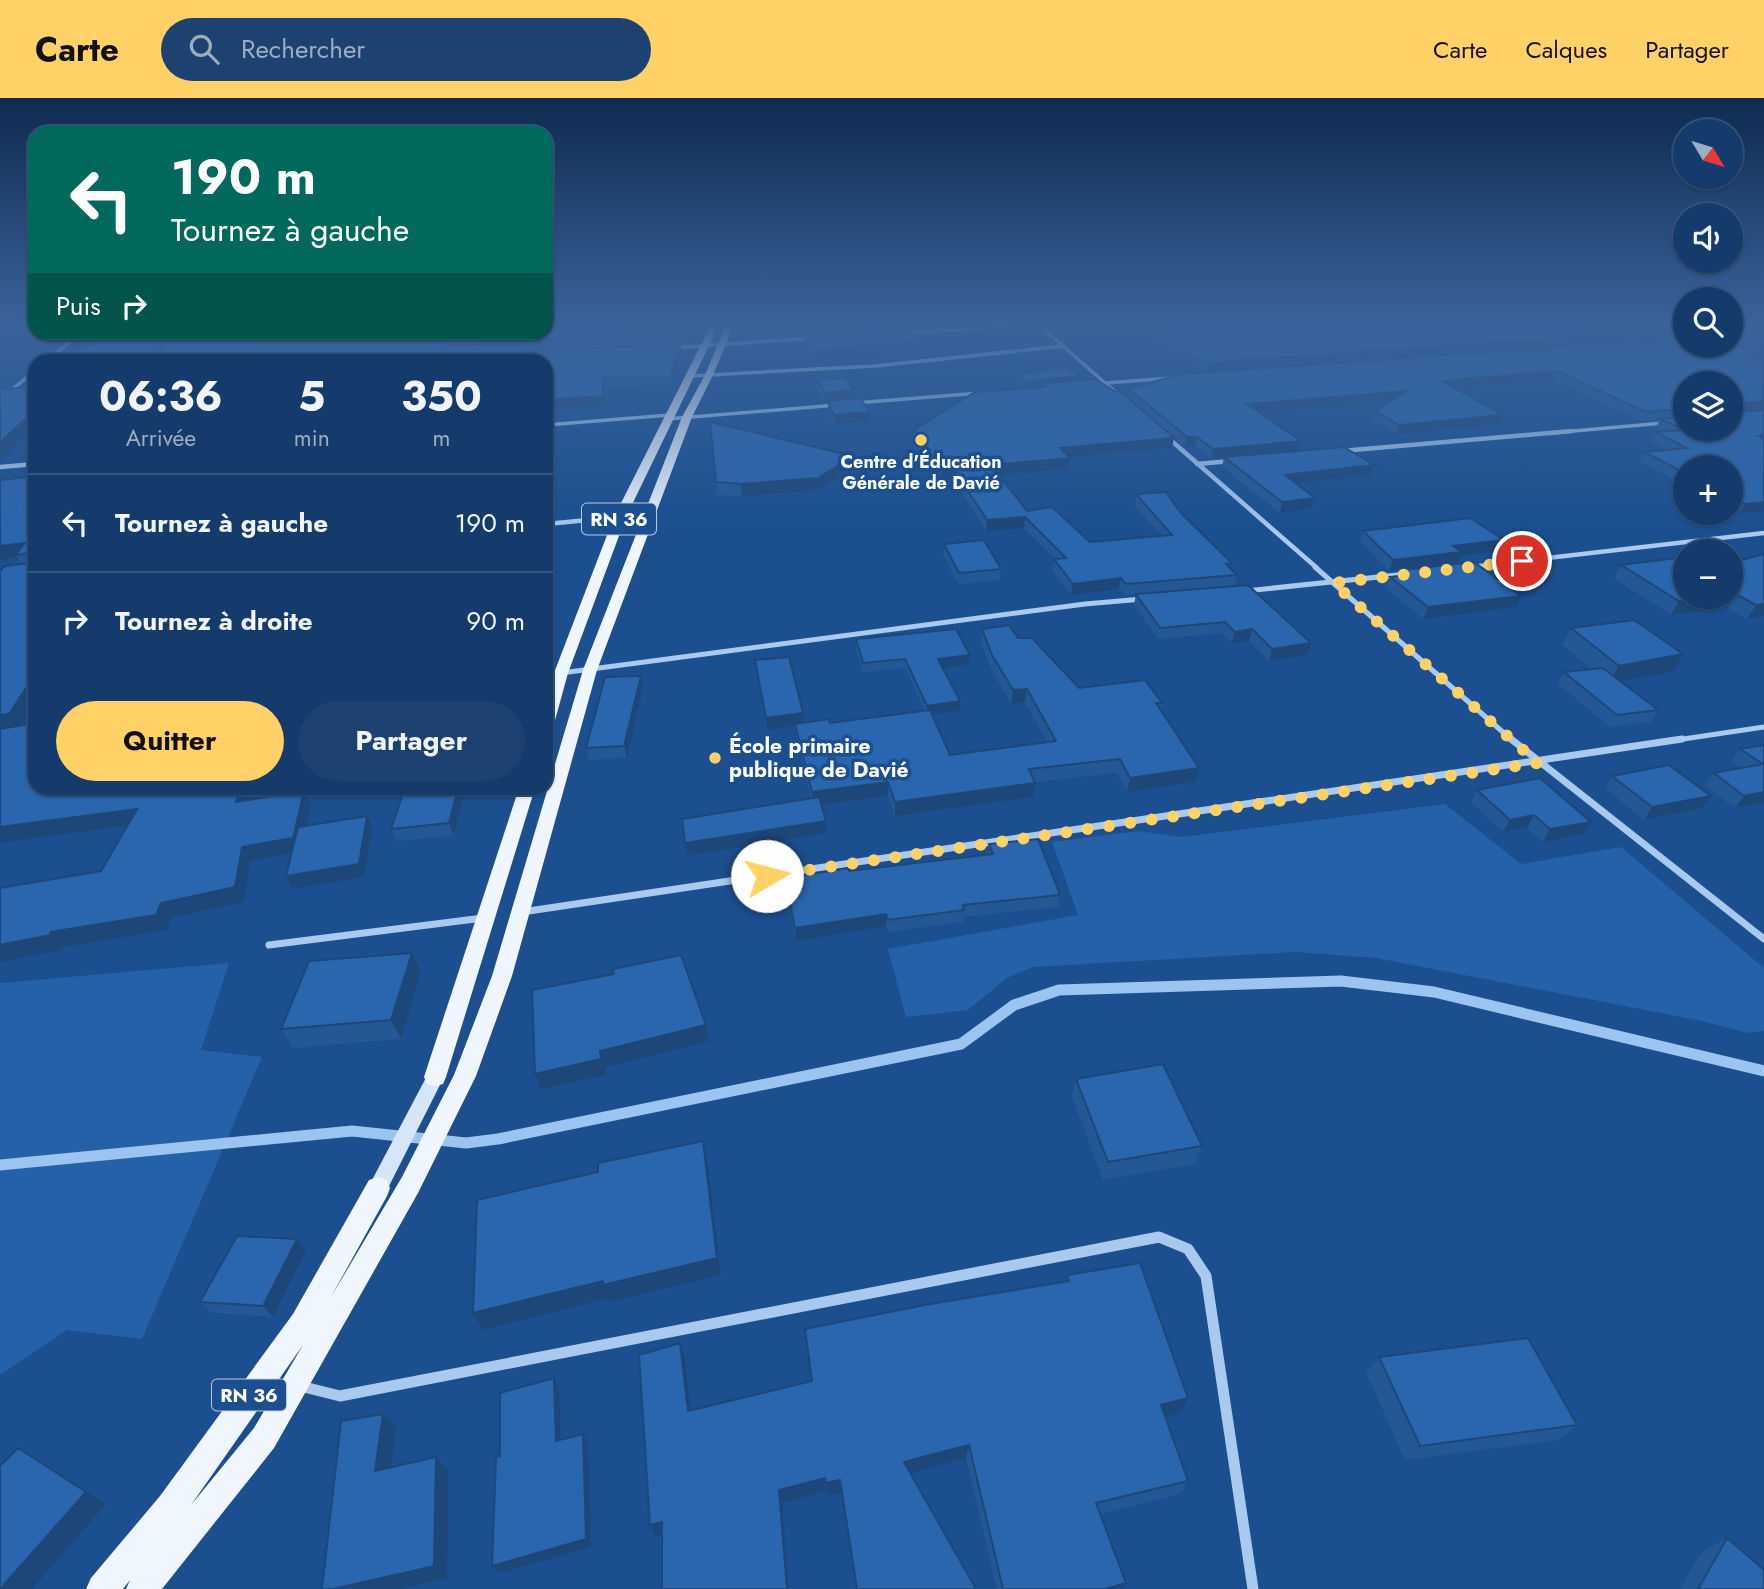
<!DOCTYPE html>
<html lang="fr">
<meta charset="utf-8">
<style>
body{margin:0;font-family:Jost,sans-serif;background:#1d4271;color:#f1f3f6;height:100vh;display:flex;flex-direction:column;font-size:26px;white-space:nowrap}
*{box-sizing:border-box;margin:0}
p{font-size:23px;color:#9dadc1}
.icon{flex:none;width:38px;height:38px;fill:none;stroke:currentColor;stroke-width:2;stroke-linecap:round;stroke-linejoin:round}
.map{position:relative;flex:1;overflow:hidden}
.panel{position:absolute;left:28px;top:256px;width:525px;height:441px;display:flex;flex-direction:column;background:#143b6b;border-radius:21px;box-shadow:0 2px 5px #0004,0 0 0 2px #33557e}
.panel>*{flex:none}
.top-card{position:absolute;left:28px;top:28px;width:525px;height:214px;border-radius:21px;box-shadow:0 2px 5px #0004,0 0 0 2px #33557e;background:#00695c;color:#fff;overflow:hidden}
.needle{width:46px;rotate:128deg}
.controls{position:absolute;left:1673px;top:21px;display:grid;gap:14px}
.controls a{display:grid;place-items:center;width:70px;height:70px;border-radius:50%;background:#143b6b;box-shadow:0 2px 5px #0004,0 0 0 2px #33557e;font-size:35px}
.pin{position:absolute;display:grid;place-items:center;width:60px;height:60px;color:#fff;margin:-30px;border:4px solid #fff;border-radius:50%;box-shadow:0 2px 7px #0007}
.me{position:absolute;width:77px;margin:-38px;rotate:82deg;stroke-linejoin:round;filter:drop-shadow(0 0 5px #0008)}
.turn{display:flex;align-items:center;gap:24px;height:147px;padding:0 28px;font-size:32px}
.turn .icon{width:91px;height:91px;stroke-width:2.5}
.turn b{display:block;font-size:49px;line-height:60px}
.then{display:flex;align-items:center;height:66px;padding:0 28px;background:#0003;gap:14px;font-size:26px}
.eta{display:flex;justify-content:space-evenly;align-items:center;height:119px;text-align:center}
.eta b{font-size:42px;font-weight:700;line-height:49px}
.cta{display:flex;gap:14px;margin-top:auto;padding:14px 28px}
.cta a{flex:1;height:80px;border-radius:42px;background:#ffd166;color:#111;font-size:28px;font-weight:700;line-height:80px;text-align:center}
.cta a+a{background:#1d4271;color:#f1f3f6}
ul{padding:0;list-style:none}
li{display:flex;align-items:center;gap:21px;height:98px;padding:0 28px;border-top:2px solid #33557e}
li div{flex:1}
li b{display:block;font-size:26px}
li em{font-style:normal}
header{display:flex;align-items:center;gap:42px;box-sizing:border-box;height:98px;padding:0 35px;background:#ffd166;color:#111}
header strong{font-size:33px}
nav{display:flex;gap:38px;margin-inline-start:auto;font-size:24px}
.search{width:490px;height:63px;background:#1d4271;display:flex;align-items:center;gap:18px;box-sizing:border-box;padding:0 24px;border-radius:38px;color:#9dadc1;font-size:26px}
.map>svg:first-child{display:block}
</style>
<header>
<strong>Carte</strong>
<div class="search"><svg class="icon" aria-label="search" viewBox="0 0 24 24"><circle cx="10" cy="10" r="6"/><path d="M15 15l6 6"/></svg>Rechercher</div>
<nav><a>Carte</a><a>Calques</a><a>Partager</a></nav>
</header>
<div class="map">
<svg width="1764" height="1491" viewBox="0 0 1764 1491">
<rect width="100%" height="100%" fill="#1b4f8f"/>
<!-- green -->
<path fill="#2461a8" d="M1445 706 1521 766 1621 749 1764 870V933L1748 935 1697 922 1376 860 1296 854 1033 869 1007 880 968 912 906 919 888 851 1078 817 1052 744 1138 733 1181 739Z
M229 865 201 952 262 959 142 1241 67 1232 0 1277V885Z"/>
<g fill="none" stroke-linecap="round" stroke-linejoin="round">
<!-- stream -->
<path stroke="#9cc4f0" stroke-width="11" d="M0 1067 352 1033 466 1045 498 1041 961 946 1014 907 1059 892 1341 883 1434 894 1764 973"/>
<!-- street-far5 -->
<path stroke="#a9c9ee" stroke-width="3.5" d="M1039 227 1120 298
M902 235 1024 227
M672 250 814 240
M48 262 82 234
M475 262 513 260
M690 278 875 268 1064 248
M1093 286 1171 280
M0 301 35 273
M855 305 980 295
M667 321 837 307
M546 327 670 317
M1552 335 1685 323"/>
<!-- street-far4 -->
<path stroke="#a9c9ee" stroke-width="4.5" d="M1166 338 1317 470
M1341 353 1572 333
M1197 366 1231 363
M0 369 35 366
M546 426 620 419
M1471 469 1764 435"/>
<!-- street-far3 -->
<path stroke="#a9c9ee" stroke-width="5" d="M1315 469 1513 643
M1245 493 1407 476
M546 577 1085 506 1143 501
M1670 643 1764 629"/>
<!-- street-far2 -->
<path stroke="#a9c9ee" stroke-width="7" d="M1511 641 1764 841
M522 814 1682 641
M269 847 483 820"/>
<!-- street-far1 -->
<path stroke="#a9c9ee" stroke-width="9" d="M1157 1139H1160"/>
<!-- street -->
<path stroke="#a9c9ee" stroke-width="11" d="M300 1288 340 1298 1159 1139 1188 1151 1206 1178 1253 1491"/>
<!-- secondary -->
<path fill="#d6e6fa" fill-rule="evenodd" d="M435 972 441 974 444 979 385 1096 378 1099 371 1096 368 1090 371 1084 429 974Z"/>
<!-- primary -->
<path fill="#f0f6ff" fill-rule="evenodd" d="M711 227H719L626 419 568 575 554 626 546 631V601L554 575 614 419Z
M726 227H734L713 277 692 319 597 572 512 878 476 978 418 1095 274 1350 162 1491H126L130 1482 123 1491H86L91 1480 160 1398 293 1216 369 1082 378 1079 387 1082 390 1090 387 1098 331 1199 402 1079 454 977 492 878 583 572 682 319 705 277ZM303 1247 254 1330 191 1407Z
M519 690H535L446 979 443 986 435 988 427 986 424 979Z"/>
</g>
<!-- wall -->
<path fill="#245895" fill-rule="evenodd" d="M710 227 701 241 685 244 447 258 165 254 99 239 81 241 78 234H546Z
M732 227H945L901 230 732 240 731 230Z
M1185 227H1685V239L1204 274 1152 240 1153 233 1185 229Z
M1731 227H1764V234L1732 235 1731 238Z
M1764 234V413L1739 416 1731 411V369H1685V387L1639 363 1644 354 1667 352 1651 343 1656 334H1663L1656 330 1660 321 1641 323 1554 281 1455 290 1500 326 1396 336 1373 322 1375 313 1392 303 1258 313 1299 352 1211 360 1195 348 1185 349 1128 299 1129 291 1732 243 1736 235ZM1685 285 1731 331H1685Z
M804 237 918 244V252L813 260 804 245Z
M682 253 672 287 604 289 605 307 546 262Z
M1016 277 1081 282 1172 350 1069 359 1070 360 1068 371 998 377 1027 413 1090 444 1161 438 1135 407 1136 396 1180 414 1237 477 1235 488 1307 557 1269 563 1249 543 1232 545 1222 535 1158 541 1134 507 1136 496 1124 497 1119 491 1071 497 1052 473 1054 461H1055L1024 430 986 433 953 381 940 382 914 342V332L1039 289V286L1025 287 1015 281Z
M818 282 854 292V301L870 324 835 326 828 312V303L824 304 818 291Z
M710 324 853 370 818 392 742 398 717 397Z
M1224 359 1374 367 1371 377 1295 385 1312 410 1280 415 1222 369Z
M35 378V604L20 628 249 702 304 693 311 707 307 727 367 718 373 730 364 779 293 791 286 778 291 756 250 763 244 804 171 820 167 832 63 849 62 852 0 864 101 773 127 728 0 745 21 466 17 459 0 462V382Z
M1363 433 1499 453 1460 458 1457 465 1389 473 1360 443Z
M944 446 1001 471 1000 482 958 486 943 457Z
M1764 456V518L1747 521 1727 510 1671 517 1614 480 1621 467 1739 463Z
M1402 472 1516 509 1423 521 1386 490 1390 479 1400 478Z
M1571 530 1673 574 1621 583 1658 612 1651 624 1610 629 1558 586 1564 574 1592 571 1562 547Z
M982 531 1018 540 1079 590 1162 605 1160 612 1195 684 1127 694 1117 675 1035 684 1033 699 895 718 888 698 821 707 827 735 687 758 811 701 796 639V628L767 632 756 574 755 562 803 625H830L925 613 905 570 863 574 856 550V541L970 557 969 566 942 570 959 613 932 617 950 657 1047 644 1025 604 1011 606 991 571 981 544Z
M641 578 643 589 627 660 589 662 586 650Z
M1764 647V705L1735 710 1705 688 1714 675 1742 670 1731 663 1740 651Z
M1612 678 1711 698 1702 710 1644 722 1605 690Z
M405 690H464L465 693 454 738 397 743 391 731Z
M1477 692 1583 736 1543 744 1527 730 1503 734 1471 704Z
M989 746 1060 797 1058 809 964 819 963 824 888 834 886 828 796 843 786 793 785 780 988 757Z
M412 855 421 874 401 941 293 950 281 931Z
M1076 981 1202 1048 1195 1066 1103 1082 1072 999Z
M306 1153 273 1219 212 1215 200 1204Z
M1067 1177 1188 1300 1180 1315 1165 1318 1188 1383 1180 1396 1100 1416 1126 1485 1122 1491H997L966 1360 911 1375 976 1491H856L841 1395 827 1398 826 1393 782 1405 789 1491H662V1438L656 1439 650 1427 685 1260 691 1312 811 1283 1065 1183Z
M1379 1259 1577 1327 1559 1342 1405 1362 1366 1274Z
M1727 1440 1764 1491H1680L1702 1453Z"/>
<!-- shaded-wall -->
<path fill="#1d4779" d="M0 227H34L35 230 0 232Z
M703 227H710L701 241 685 244 684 235Z
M717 227H725L715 241 714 231Z
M901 227H945L901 230Z
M1685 231V239L1204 274 1206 265Z
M35 234H75L66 242 0 247V238Z
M78 234H113L115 238 81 241Z
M161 241 165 251 163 262H157Z
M918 244V252L813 260V252Z
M681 245 682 253 672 287 670 279Z
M445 248 447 258 446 262H442Z
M1558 273 1554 281 1439 291 1442 283Z
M1081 278V283L1025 287 1026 283Z
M603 280 604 289 605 307 546 311V302Z
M854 292V301L824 304V295Z
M1408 293 1405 302 1245 314 1247 306Z
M1764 303V312L1731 315V311L1735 306Z
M870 314V324L835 326 834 317Z
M1503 317 1500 326 1396 336 1399 327Z
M35 321V332L30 333 0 362V345L24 322Z
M1187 339H1197L1195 348 1185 349Z
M1174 340 1172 350 1059 360 1060 350Z
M1301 343 1299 352 1211 360 1213 351Z
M853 358V370L818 392 742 398 741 386Z
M1070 360 1068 371 990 378 991 367Z
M1374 367 1371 377 1282 387 1285 377Z
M953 370V381L940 382 941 371Z
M1315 400 1312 410 1280 415 1282 404Z
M1764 404V413L1739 416 1745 406Z
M1025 419 1024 430 986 433 987 422Z
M1504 442 1499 453 1460 458 1457 465 1389 473 1393 462 1453 448Z
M25 445 29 455 15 457 17 459 0 462V448Z
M1121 480 1119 491 1071 497 1073 486Z
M1736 496 1727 510 1671 517 1679 503 1713 499H1731V497Z
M1521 498 1516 509 1423 521 1428 509Z
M1764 506V518L1747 521 1756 507Z
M1252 531 1249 543 1232 545 1235 534Z
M1311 545 1307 557 1269 563 1272 551Z
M1683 556 1673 574 1609 585 1619 568Z
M970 557 969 566 938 571V561Z
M35 576V604L19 630 0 632V617Z
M641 578 643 589 627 660 624 648Z
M1027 591 1025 604 1011 606 1013 592Z
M960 603 959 613 927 617V608Z
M803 615 804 627 767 632 766 620Z
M1199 670 1195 684 1127 694 1130 680Z
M888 684V698L813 708 812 694Z
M1035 685 1033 699 895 718V704Z
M241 690H253L244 718 236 704Z
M458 690H464L465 693 454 738 449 725Z
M304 693 311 707 301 754 250 763 244 804 171 820 167 832 63 849 62 852 0 864V847L51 834 161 805 242 749Z
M1764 694V705L1735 710 1744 698Z
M1711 698 1702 710 1644 722 1652 709Z
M137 711 146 725 0 745V729Z
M1534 717 1527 730 1503 734 1510 722Z
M367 718 373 730 364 779 293 791 286 778Z
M826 723 827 735 687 758 685 745Z
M1591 724 1583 736 1543 744 1550 731Z
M886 816V828L796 843 795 830Z
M412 855 421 874 401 941 391 922Z
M706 927 709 943 605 969 606 977 541 991 535 976 600 953Z
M703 1043 707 1061 721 1177 610 1204 608 1200 483 1232 473 1215Z
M297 1141 306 1153 273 1219 263 1208Z
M680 1245 685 1260 693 1328 688 1313Z
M554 1280 559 1290 561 1352 556 1343Z
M1188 1300 1180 1315 1154 1321 1161 1307Z
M383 1316 396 1330 389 1386 375 1373Z
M583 1336 588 1345 591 1449 500 1475 492 1468Z
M969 1347 966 1360 904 1377V1364Z
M18 1350 106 1406 32 1491H0Z
M436 1359 448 1373 447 1480 399 1491H333Z
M825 1380 826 1393 782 1405 789 1491H787L779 1392Z
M840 1382 841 1395 827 1398 826 1385Z
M662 1424 668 1436 656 1439 650 1427Z
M1126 1485 1122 1491H1105Z"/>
<!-- building -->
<path fill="#2a66ad" stroke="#1d4779" stroke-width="2" d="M33 227H35V234L0 238V231L31 229Z
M546 227H703L700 232 684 235 445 248 442 262H167L161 241 157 262H73L104 234H546Z
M732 227H800L731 230Z
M1187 227H1685V231L1206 265 1153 233 1189 228Z
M908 231 918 244 813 252 804 237Z
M1764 234V254L1736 235Z
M1685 240V247H1731V240L1732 243 1764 264V303L1735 306 1731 310 1736 314 1764 312V337L1759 338 1764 340V404L1745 406 1731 399V369H1685V375L1644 354 1687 350 1656 334 1684 332 1660 321 1685 319V331H1731V285H1685V311L1645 314 1558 273 1442 283 1503 317 1399 327 1375 313 1408 293 1247 306 1301 343 1213 351 1197 339H1187L1129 291 1181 276Z
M681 245 670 279 603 280V298L546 302V262H504L505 256Z
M1066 269 1081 278 1026 283 1016 277Z
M845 280 854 292 824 295 818 282Z
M1095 281 1116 294 1120 293 1174 340 1060 350 1070 360 991 367 1027 413 1052 409 1090 444 1172 437 1136 396 1166 394 1180 414 1232 465 1226 466 1237 477 1126 486 1121 480 1073 486 1054 461 1066 460 1025 419 987 422 953 370 941 371 914 332 975 294 1045 289 1039 286Z
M35 289V321L24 322 0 345V291Z
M860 300 870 314 834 317 828 303Z
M710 324 853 358 818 380 741 386 716 384Z
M1344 349 1374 367 1285 377 1315 400 1282 404 1224 359Z
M35 378V576L9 616 0 617V473L5 468 29 465 33 460 29 455 15 457 25 445 0 448V382Z
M1470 420 1504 442 1453 448 1462 454 1393 462 1363 433Z
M984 442 1001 471 959 475 944 446Z
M1764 456V506L1756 507 1736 496 1731 497V458L1739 463Z
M1685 459V499H1713L1679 503 1621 467Z
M1474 464 1521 498 1428 509 1390 479 1407 477 1402 472Z
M1248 487 1311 545 1272 551 1252 531 1235 534 1225 524 1160 530 1136 496Z
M1634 522 1683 556 1619 568 1571 530Z
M1009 527 1018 540H1032L1079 590 1145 582 1162 605H1156L1199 670 1130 680 1120 661 1029 671 1035 685 895 704 888 684 812 694 795 626 829 621 830 625 930 612 950 657 1056 643 1027 591 1013 592 992 557 982 531Z
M956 531 970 557 938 561 960 603 927 608 905 561 863 565 856 541Z
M789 559 803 615 766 620 755 562Z
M1603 570 1658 612 1617 617 1564 574Z
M641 578 624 648 586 650 605 579Z
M35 625V690H241L236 704 304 693 293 740 242 749 235 789 161 805 156 817 51 834 50 837 0 847V790L101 773 137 711 0 729V631Z
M1764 647V694L1744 698 1714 675 1763 666 1740 651Z
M1669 667 1711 698 1652 709 1612 678Z
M1540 680 1591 724 1550 731 1534 717 1510 722 1477 692Z
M405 690H458L449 725 391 731Z
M819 699 826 723 685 745 682 721Z
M367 718 359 766 286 778 298 729Z
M1038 741 1060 797 963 807 964 812 888 822 886 816 795 830 785 780 848 770 849 773 993 756 989 746Z
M412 855 391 922 281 931 309 863Z
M681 857 706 927 600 953 601 961 535 976 532 892 614 876 613 871Z
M1163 966 1202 1048 1108 1064 1076 981Z
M703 1043 717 1160 603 1187V1183L473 1215 477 1102 598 1074V1065Z
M237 1138 297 1141 263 1208 200 1204Z
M1140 1165 1188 1300 1161 1307 1188 1383 1096 1405 1126 1485 1105 1491H1003L969 1347 904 1364 976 1491H857L840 1382 826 1385 825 1380 779 1392 787 1491H662V1424L650 1427 639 1257 680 1245 688 1313 812 1283 805 1231 930 1206 1069 1183 1067 1177Z
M1528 1240 1577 1327 1420 1348 1379 1259Z
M554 1280 556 1343 583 1336 586 1441 492 1468 496 1359 500 1358V1295Z
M383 1316 375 1373 436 1359 434 1468 333 1491H322L341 1323Z
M18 1350 86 1394 0 1491V1368Z
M1727 1440 1764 1472V1491H1698Z"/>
<!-- sky -->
<linearGradient id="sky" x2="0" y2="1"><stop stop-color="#0f2b4f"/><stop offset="0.52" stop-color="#39639b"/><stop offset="1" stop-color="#39639b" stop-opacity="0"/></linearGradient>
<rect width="1764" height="435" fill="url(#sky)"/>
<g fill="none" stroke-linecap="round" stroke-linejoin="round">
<!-- route -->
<path stroke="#ffd166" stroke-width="12" stroke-dasharray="0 21.6" d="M767 778 1538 665 1333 485 1522 463"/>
</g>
<!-- markers -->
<g fill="#ffd166" stroke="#1b4f8f" stroke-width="2.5">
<circle cx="921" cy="342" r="7"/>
<circle cx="715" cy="660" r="7"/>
</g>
<g text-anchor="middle" stroke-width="7" stroke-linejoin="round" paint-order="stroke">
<!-- far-poi labels -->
<g font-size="18" font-weight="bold" fill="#fff" stroke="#1b4f8f">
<text x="921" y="370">Centre d'Éducation<tspan x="921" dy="21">Générale de Davié</tspan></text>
</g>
<!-- shield labels -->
<g fill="#1b4f8f" stroke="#bbcadd" stroke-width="2">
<rect x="582" y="405.5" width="74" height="31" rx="5"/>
<rect x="212" y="1281.5" width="74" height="31" rx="5"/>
</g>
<g font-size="19" font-weight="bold" fill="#fff">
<text x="619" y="428">RN 36</text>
<text x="249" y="1304">RN 36</text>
</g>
<!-- poi labels -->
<g font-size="21" font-weight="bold" fill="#fff" stroke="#1b4f8f" text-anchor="start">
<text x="729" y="655">École primaire<tspan x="729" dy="24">publique de Davié</tspan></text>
</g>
</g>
</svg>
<div class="controls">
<a><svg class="needle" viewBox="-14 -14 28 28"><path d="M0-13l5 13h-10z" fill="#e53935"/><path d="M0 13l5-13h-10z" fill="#9dadc1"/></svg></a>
<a><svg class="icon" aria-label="sound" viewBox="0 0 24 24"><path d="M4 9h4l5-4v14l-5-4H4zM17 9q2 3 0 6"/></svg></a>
<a><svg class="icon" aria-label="search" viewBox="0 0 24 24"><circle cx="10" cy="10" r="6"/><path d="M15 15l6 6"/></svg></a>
<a><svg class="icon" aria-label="layers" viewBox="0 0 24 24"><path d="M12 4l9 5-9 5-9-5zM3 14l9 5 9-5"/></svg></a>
<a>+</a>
<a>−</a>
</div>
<div class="pin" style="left:1522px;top:463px;background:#d93025"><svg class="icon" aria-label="arrive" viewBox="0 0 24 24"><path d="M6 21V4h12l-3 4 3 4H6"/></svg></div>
<svg class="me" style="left:767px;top:778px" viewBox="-20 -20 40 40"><circle r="19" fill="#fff"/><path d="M0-13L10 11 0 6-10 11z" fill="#ffd166"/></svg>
<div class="top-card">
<div class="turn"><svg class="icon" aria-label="left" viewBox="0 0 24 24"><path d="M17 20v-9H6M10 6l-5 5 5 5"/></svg><div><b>190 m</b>Tournez à gauche</div></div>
<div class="then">Puis<svg class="icon" aria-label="right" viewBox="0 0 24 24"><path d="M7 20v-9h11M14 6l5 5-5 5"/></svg></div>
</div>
<section class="panel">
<div class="eta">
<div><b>06:36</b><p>Arrivée</p></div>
<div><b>5</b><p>min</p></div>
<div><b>350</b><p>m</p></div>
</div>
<ul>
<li><svg class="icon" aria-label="left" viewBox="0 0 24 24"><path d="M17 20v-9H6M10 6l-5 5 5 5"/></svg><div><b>Tournez à gauche</b></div><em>190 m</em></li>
<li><svg class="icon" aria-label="right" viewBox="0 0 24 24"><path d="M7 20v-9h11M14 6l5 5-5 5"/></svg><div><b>Tournez à droite</b></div><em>90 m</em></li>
</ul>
<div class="cta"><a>Quitter</a><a>Partager</a></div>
</section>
</div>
